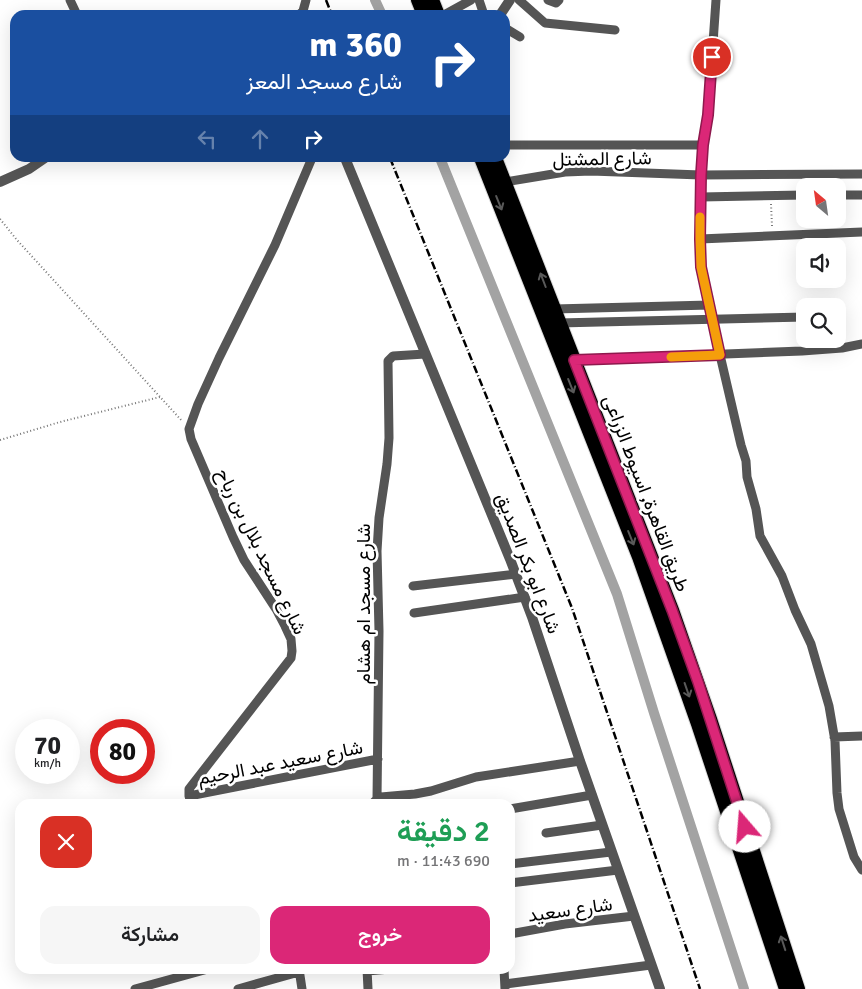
<!DOCTYPE html>
<html lang="ar">
<meta charset="utf-8">
<style>
body{margin:0;font-family:Signika,Vazirmatn,sans-serif;background:#f6f6f6;color:#202124;direction:rtl;height:100vh;display:flex;flex-direction:column;font-size:19px;white-space:nowrap}
*{box-sizing:border-box;margin:0}
p{font-size:16px;color:#757577}
.icon{flex:none;width:28px;height:28px;fill:none;stroke:currentColor;stroke-width:2;stroke-linecap:round;stroke-linejoin:round}
.map{position:relative;flex:1;overflow:hidden;direction:ltr}
.side{position:absolute;left:15px;top:799px;width:500px;height:175px;display:flex;flex-direction:column;background:#fff;border-radius:15px;box-shadow:0 5px 20px #0002;direction:rtl}
.side>*{flex:none}
.hud{position:absolute;left:10px;top:10px;width:500px;height:152px;border-radius:15px;box-shadow:0 5px 20px #0002;direction:rtl;background:#1a4fa0;color:#fff;overflow:hidden}
.needle{width:32px;rotate:331deg}
.buttons{position:absolute;left:796px;top:178px;display:grid;gap:10px}
.buttons a{display:grid;place-items:center;width:50px;height:50px;border-radius:10px;background:#fff;box-shadow:0 5px 20px #0002;font-size:25px}
.speed{position:absolute;left:15px;top:719px;display:flex;gap:10px;font-size:25px;font-weight:700;text-align:center}
.speed>*{display:grid;place-content:center;width:65px;height:65px;border-radius:50%;background:#fff;box-shadow:0 5px 20px #0002;line-height:1}
.speed small{font-size:12px;font-weight:400}
.speed .limit{border:8px solid #d22;background:#fff;color:#111}
.pin{position:absolute;display:grid;place-items:center;width:42px;height:42px;color:#fff;margin:-21px;border:2px solid #fff;border-radius:50%;box-shadow:0 1px 5px #0007}
.me{position:absolute;width:55px;margin:-28px;rotate:342deg;stroke-linejoin:round;filter:drop-shadow(0 0 4px #0008)}
.turn{display:flex;align-items:center;gap:18px;height:105px;padding:0 25px;font-size:22px}
.turn .icon{width:65px;height:65px;stroke-width:2.5}
.turn b{display:block;font-size:35px;line-height:42px}
.lanes{display:flex;align-items:center;height:48px;padding:0 25px;background:#0003;justify-content:center;gap:25px;direction:ltr}
.lanes .off{opacity:.35}
.round{display:grid;place-items:center;flex:none;width:52px;height:52px;border-radius:15px;background:#f6f6f6}
.summary{display:flex;align-items:center;justify-content:space-between;height:85px;padding:0 25px}
h1{font-size:30px;font-weight:600;line-height:38px;color:#1e9e55}
.primary-button{display:flex;gap:10px;margin-top:auto;padding:10px 25px}
.primary-button a{flex:1;height:58px;border-radius:15px;background:#db2777;color:#fff;font-size:20px;font-weight:600;line-height:58px;text-align:center}
.primary-button a+a{background:#f6f6f6;color:#202124}
.map>svg:first-child{display:block}
</style>
<div class="map">
<svg width="862" height="989" viewBox="0 0 862 989">
<rect width="100%" height="100%" fill="#fff"/>
<g fill="none" stroke-linecap="round" stroke-linejoin="round">
<!-- canal -->
<path stroke="#a3a3a3" stroke-width="10" d="M375 0 382 15
M440 158 617 594 654 713 744 989"/>
<defs>
<path id="trunk" d="M418 0 424 15
M432 0 438 15
M481 158 639 557 698 724 786 989
M495 158 672 610 710 719 798 989"/>
</defs>
<!-- trunk casing -->
<use href="#trunk" stroke="#dbdbdb" stroke-width="16"/>
<!-- path -->
<path stroke="#777" stroke-width="2" stroke-dasharray="1 2.5" stroke-linecap="butt" d="M771 204 772 226
M0 219 17 240 182 421
M0 440 60 422 160 397"/>
<!-- minor -->
<path stroke="#555" stroke-width="9" d="M70 0 77 15
M479 0 484 15
M519 0 545 23 615 30
M548 0 556 3 559 0
M716 0 708 115 703 145 701 175 700 239V261L720 355 741 445 746 461 747 477 756 509 760 536 782 576 795 610 811 644 829 706 835 741 837 793 839 809 854 857 862 870
M299 15 303 11 306 0
M444 15 471 0
M505 28 520 37
M505 145H703
M505 182 565 172 591 171 701 175 862 174
M838 195H862
M701 197 805 195
M700 239 862 232
M554 309 710 305
M559 323 805 317
M571 360 802 351 842 348 862 344
M413 586 516 574
M414 613 525 597
M834 737 862 736
M189 796 378 759
M377 799 379 631 377 551 379 518 387 464 389 438 388 361 393 356 425 354
M191 804 189 796V789L291 658 292 651 291 639 285 626 276 609 244 560 233 537 191 439 189 429 198 404 219 358 275 245 312 158
M372 804 377 799 381 797 415 794 431 791 476 777 580 761
M510 809 592 795
M546 833 602 825
M510 864 611 852
M510 883 618 870
M510 934 565 924 634 916
M299 969 302 989
M367 969 368 989
M504 969 505 989
M367 971 390 969
M505 984 651 965
M135 989 208 969
M238 989 299 972"/>
<!-- tertiary -->
<path stroke="#555" stroke-width="10" d="M500 15 510 0
M345 158 510 559 532 617 580 761 660 989
M0 182 29 169 45 158"/>
<!-- trunk -->
<use href="#trunk" stroke="#000" stroke-width="14"/>
<!-- rail -->
<path stroke="#000" stroke-width="2.5" stroke-dasharray="8 2.5 1 2.5" stroke-linecap="butt" d="M326 0 332 15
M390 158 572 608 700 989"/>
</g>
<!-- one-way arrows -->
<defs><path id="oneway-shaft" d="M-6 0H5M1.5-3L5.5 0L1.5 3" fill="none" stroke-width="1.6" stroke-linecap="round" stroke-linejoin="round" transform="scale(1.25)"/></defs>
<g stroke="#595959">
<use href="#oneway-shaft" transform="translate(499 203) rotate(68)"/>
<use href="#oneway-shaft" transform="translate(543 280) rotate(-111)"/>
<use href="#oneway-shaft" transform="translate(571 386) rotate(68)"/>
<use href="#oneway-shaft" transform="translate(631 538) rotate(68)"/>
<use href="#oneway-shaft" transform="translate(687 690) rotate(71)"/>
<use href="#oneway-shaft" transform="translate(783 943) rotate(-108)"/>
</g>
<g fill="none" stroke-linecap="round" stroke-linejoin="round">
<defs>
<path id="route" d="M712 57 708 115 703 145 701 175 700 239 701 267 720 355 574 360 672 610 698 682 745 827"/>
</defs>
<!-- route casing -->
<use href="#route" stroke="#8e194d" stroke-width="12"/>
<!-- route -->
<use href="#route" stroke="#db2777" stroke-width="9"/>
<!-- slow -->
<path stroke="#f59e0b" stroke-width="9" d="M671 357 720 355 701 267 700 239V217"/>
</g>
<g text-anchor="middle" stroke-width="5" stroke-linejoin="round" paint-order="stroke">
<!-- street labels -->
<g font-size="19" fill="#000" stroke="#fff">
<text transform="translate(602 158) rotate(-1)" y="7">شارع المشتل</text>
<text transform="translate(647 493) rotate(69)" y="7">طريق القاهرة, اسيوط الزراعى</text>
<text transform="translate(262 551) rotate(64)" y="7">شارع مسجد بلال بن رباح</text>
<text transform="translate(529 563) rotate(69)" y="7">شارع ابو بكر الصديق</text>
<text transform="translate(363 604) rotate(-90)" y="7">شارع مسجد ام هشام</text>
<text transform="translate(280 762) rotate(-11)" y="7">شارع سعيد عبد الرحيم</text>
<text transform="translate(570 909) rotate(-8)" y="7">شارع سعيد</text>
</g>
</g>
</svg>
<div class="buttons">
<a><svg class="needle" viewBox="-14 -14 28 28"><path d="M0-13l5 13h-10z" fill="#e53935"/><path d="M0 13l5-13h-10z" fill="#757577"/></svg></a>
<a><svg class="icon" aria-label="sound" viewBox="0 0 24 24"><path d="M4 9h4l5-4v14l-5-4H4zM17 9q2 3 0 6"/></svg></a>
<a><svg class="icon" aria-label="search" viewBox="0 0 24 24"><circle cx="10" cy="10" r="6"/><path d="M15 15l6 6"/></svg></a>
</div>
<div class="speed"><div>70<small>km/h</small></div><div class="limit">80</div></div>
<div class="pin" style="left:712px;top:57px;background:#d93025"><svg class="icon" aria-label="arrive" viewBox="0 0 24 24"><path d="M6 21V4h12l-3 4 3 4H6"/></svg></div>
<svg class="me" style="left:745px;top:827px" viewBox="-20 -20 40 40"><circle r="19" fill="#fff"/><path d="M0-13L10 11 0 6-10 11z" fill="#db2777"/></svg>
<div class="hud">
<div class="turn"><svg class="icon" aria-label="right" viewBox="0 0 24 24"><path d="M7 20v-9h11M14 6l5 5-5 5"/></svg><div><b>360 m</b>شارع مسجد المعز</div></div>
<div class="lanes"><svg class="icon off" aria-label="left" viewBox="0 0 24 24"><path d="M17 20v-9H6M10 6l-5 5 5 5"/></svg><svg class="icon off" aria-label="ahead" viewBox="0 0 24 24"><path d="M12 20V5M6 11l6-6 6 6"/></svg><svg class="icon" aria-label="right" viewBox="0 0 24 24"><path d="M7 20v-9h11M14 6l5 5-5 5"/></svg></div>
</div>
<section class="side">
<div class="summary"><div><h1>2 دقيقة</h1><p>690 m · 11:43</p></div><a class="round" style="background:#d93025;color:#fff"><svg class="icon" aria-label="close" viewBox="0 0 24 24"><path d="M6 6l12 12M18 6L6 18"/></svg></a></div>
<div class="primary-button"><a>خروج</a><a>مشاركة</a></div>
</section>
</div>
